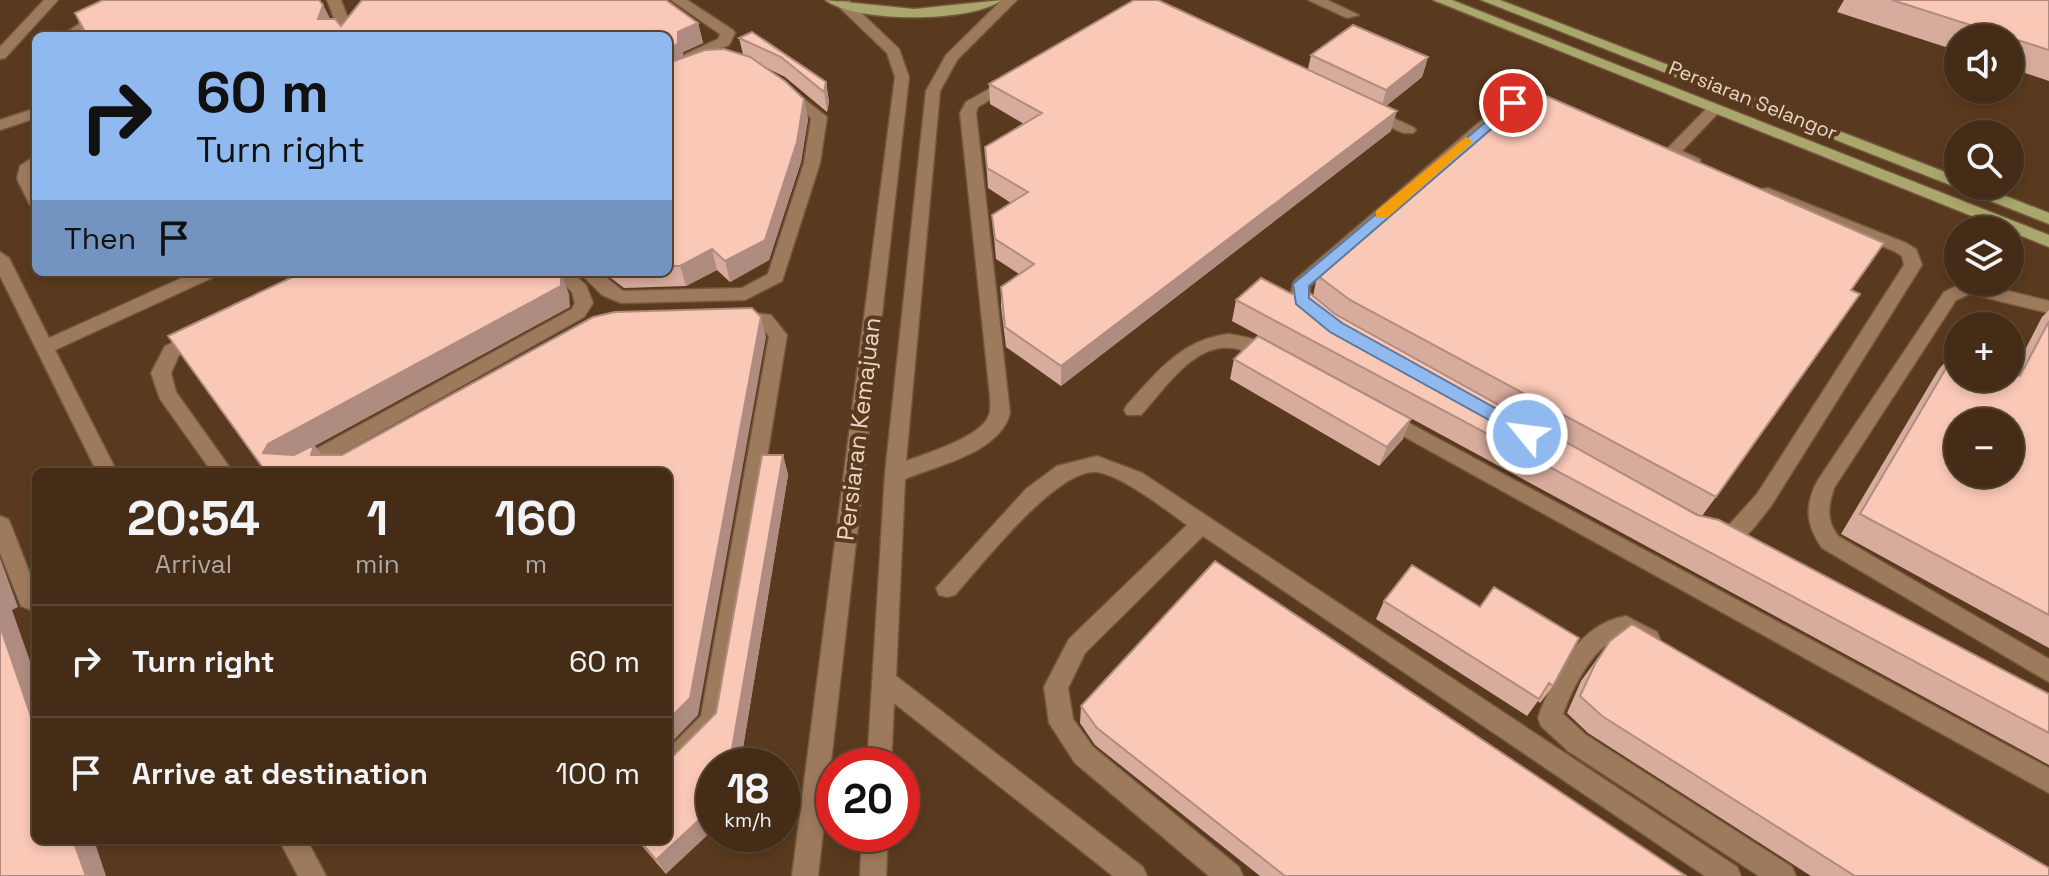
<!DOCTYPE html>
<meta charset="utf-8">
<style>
body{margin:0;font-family:"Space Grotesk",sans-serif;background:#4e3823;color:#f1f3f6;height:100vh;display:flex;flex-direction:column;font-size:30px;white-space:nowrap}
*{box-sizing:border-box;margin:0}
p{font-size:26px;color:#afa7a1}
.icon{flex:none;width:44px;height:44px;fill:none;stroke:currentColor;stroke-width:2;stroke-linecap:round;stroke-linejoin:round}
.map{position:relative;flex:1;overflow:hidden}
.panel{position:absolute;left:32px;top:468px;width:640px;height:376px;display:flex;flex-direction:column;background:#442c16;border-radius:12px;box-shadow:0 4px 12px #0003,0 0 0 2px #5c4835}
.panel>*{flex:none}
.hud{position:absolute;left:32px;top:32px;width:640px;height:244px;border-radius:12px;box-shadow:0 4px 12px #0003,0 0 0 2px #5c4835;background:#90b9f0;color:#111;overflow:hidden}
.buttons{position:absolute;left:1944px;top:24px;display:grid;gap:16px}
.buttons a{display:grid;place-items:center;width:80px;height:80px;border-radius:50%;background:#442c16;box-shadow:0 4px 12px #0003,0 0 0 2px #5c4835;font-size:40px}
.speed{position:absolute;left:696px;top:748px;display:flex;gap:16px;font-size:40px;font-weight:700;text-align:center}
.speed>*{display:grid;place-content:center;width:104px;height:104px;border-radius:50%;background:#442c16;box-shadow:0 4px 12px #0003,0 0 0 2px #5c4835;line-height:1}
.speed small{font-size:20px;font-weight:400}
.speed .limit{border:12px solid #d22;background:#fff;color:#111}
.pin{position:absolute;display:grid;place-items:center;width:68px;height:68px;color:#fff;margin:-34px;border:4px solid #fff;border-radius:50%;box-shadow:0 2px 8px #0007}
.me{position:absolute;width:88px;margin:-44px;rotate:299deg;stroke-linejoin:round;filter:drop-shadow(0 0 6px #0008)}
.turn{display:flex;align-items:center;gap:28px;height:168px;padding:0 32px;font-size:36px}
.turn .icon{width:104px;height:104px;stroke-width:2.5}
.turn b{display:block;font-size:56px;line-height:68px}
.then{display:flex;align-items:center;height:76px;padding:0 32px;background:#0003;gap:16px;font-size:30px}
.eta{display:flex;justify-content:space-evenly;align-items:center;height:136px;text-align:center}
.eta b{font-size:48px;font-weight:700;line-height:56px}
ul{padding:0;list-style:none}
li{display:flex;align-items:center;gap:24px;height:112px;padding:0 32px;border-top:2px solid #5c4835}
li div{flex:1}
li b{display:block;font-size:30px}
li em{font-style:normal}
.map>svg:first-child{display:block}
</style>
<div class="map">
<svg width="2049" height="876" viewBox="0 0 2049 876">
<rect width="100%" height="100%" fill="#5a3a1e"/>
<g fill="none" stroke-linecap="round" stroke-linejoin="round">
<defs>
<path id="minor" d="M44 0H58L5 58 0 59V47Z
M136 0H157L101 21 77 36H61L92 15Z
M327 0H341L351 26 344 36H330L337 26Z
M671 0H687L733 30 735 33 729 45 668 71V62L718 39 720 34Z
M1002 0H1017L957 60 940 91 906 461C927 453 982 437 989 415 991 410 990 402 990 396L960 113 966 102 1012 76 1017 77V83L978 107 976 113 1010 413C1000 453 938 465 905 479L896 676 1143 867 1147 876H1113L894 703 891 766H867L885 474 926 91 946 55Z
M1308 0H1327L1359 15 1347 18Z
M839 1H849L899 49 909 77 818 876H792L895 77 887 53 839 7Z
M786 85 827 117 820 163 782 281 745 300 621 303 602 295 579 272H599L623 291 742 288 768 274 804 163 811 118 781 92V86Z
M1513 98 1537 100 1545 105C1534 114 1521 105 1506 114L1310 286V298L1320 309 1317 313H1305C1294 304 1287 294 1295 280L1496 108Z
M1714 104 1722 109 1682 151 1700 159V165H1688L1666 156V150L1709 106Z
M36 108V118L0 130V120Z
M1371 108 1413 127 1416 130 1413 133H1403L1366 116V110Z
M36 155 33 179 36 206 30 205 17 179 20 166Z
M1768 188 1906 243 1916 249 1922 265 1771 506C1750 532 1743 551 1705 538L1702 532 1705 526 1713 523 1728 526 1757 494 1904 265 1902 256 1894 251 1762 197V189Z
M0 252 9 258 49 338 195 272H219L216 276 55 350 117 472H97L0 276Z
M552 272H572L586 285 593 303 584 317 309 472H282L285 466 572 309 575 303 572 292Z
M1972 282 2049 301V313L1970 294 1956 300 1834 488C1828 507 1826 520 1838 536L2049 659V682L1822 548C1806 525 1804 506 1818 480L1944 292 1962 283Z
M735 311 771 315 787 335 724 721 721 729 677 774 668 778V749L701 716 769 336 760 326 729 321 726 317 729 313Z
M200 330 209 337 207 342 179 355 171 373 176 392 233 472H212L160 399 151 373 165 346Z
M1229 334C1246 337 1272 341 1283 356L1274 363C1260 359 1248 350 1233 348 1194 342 1164 390 1141 415H1127L1124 410 1127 405C1157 372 1182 339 1229 334Z
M1383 409 2049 768V793L1376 421 1373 416 1376 411Z
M1097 456 1142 473 1737 867 1741 876H1705L1203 536 1085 653 1068 688 1073 719 1093 747 1239 867 1243 876H1209L1075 763 1049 723 1044 687 1069 639 1187 525C1166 510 1120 474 1096 472 1056 469 982 565 955 595L947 597 939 595 936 588 1026 489 1057 466Z
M0 516 8 519 11 525 36 589V612L21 606 0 553Z
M1626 616 1657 632 1660 639 1657 646 1649 649 1624 636C1594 642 1572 689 1563 714L1586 735 1792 867 1796 876H1759L1568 751 1541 726 1538 718 1541 709C1559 669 1579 624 1626 616Z
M862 834H888L886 876H860Z
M279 840H307L326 876H298Z"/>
<path id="major" d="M825 0 914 9 1002 0C972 23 855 23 825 0Z
M1433 0H1452L2049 235V247Z
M1481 0H1500L1958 177V186H1980L2049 213V224Z"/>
</defs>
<!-- minor casing -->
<use href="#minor" stroke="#72573d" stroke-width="3"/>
<!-- major casing -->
<use href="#major" stroke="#72573d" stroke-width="3"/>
<!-- minor -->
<use href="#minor" fill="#9e7a5c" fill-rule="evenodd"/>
<!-- major -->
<use href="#major" fill="#a9a76c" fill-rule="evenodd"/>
</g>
<!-- wall -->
<path fill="#d7ac9d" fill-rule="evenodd" d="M1844 0H2049V81L2010 68V38H1958V51L1837 12Z
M323 5 330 19 341 26 698 23 703 43 683 52V58L743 54 739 38 752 32 826 82 829 102 827 112 785 77 767 68 808 119 801 162 769 260 730 282 717 270 686 286 624 288 603 272H668V36L84 30Z
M1311 55 1428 57 1422 77 1386 106 1391 131 1061 386 1006 347 1001 307V287L1019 274 996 259 992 215 1011 203 988 188 985 147 1024 124 990 104 989 84 1308 69Z
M1499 114 1851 290 1716 497 1702 516 2049 694V765L1232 321 1236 300 1292 294 1313 296 1318 272 1497 120ZM1568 443 1699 515H1697Z
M2049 310V648L1841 534 1939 369 1958 348 2013 373 2042 317Z
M1234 359 1403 439 1379 466 1230 379Z
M783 455 788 475 740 766 666 874 637 840H668L670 760 716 713Z
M1384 601 1553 686 1540 703 1538 701 1527 716 1376 619Z
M1610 641 2049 876H1811L1588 733 1567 713 1581 681Z
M1081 706 1686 876H1260L1095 745 1080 723Z"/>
<!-- shaded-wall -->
<path fill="#af8c7f" d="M323 5 333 24 318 19Z
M698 23 703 43 683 52V64L668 70V48L678 32Z
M1428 57 1422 77 1381 110 1386 90Z
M826 82 829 102 827 112 824 92Z
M804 99 808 119 801 162 769 260 730 282 725 261Z
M1397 111 1391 131 1061 386V366Z
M712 249 717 270 686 286 680 266Z
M561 273 569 294 570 307 315 446 329 464 284 463 263 453 268 444Z
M761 317 766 337 698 715 668 746V720Z
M1411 419 1403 439 1379 466 1387 447Z
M783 455 788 475 740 766H729Z
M0 558 18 607 12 610 36 678V731L0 626Z
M714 806V829L666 874 656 860Z
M73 840H94L106 876H86Z"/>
<!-- building -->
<path fill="#fac8b6" stroke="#af8c7f" stroke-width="2" fill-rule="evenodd" d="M103 0H319L323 5 318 19H335L341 26 362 0H666L698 23 678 32V44L668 48V36H64L84 30 75 13Z
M1134 0H1158L1397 111 1061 366 1005 327 1001 287 1034 264 995 239 992 215 1028 192 987 168 985 147 1042 113 989 84Z
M1892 0H2049V50Z
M1353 25 1428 57 1386 90 1311 55Z
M752 32 826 82 824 92 781 57 739 38Z
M724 49 750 57 785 81 804 99 797 142 765 240 725 261 712 249 680 266H668V63L705 50Z
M1527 91H1535L1884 243 1851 290 1860 294 1716 497 1350 300 1318 276V272L1502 116 1499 114Z
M303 272H560L561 273V286L268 444 263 453 294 455 314 445 311 455H342L593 317 615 312 752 308 761 317 690 698 668 720V472H266L168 336Z
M1261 278 1292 294 1301 286 1335 314 1697 515 1719 520 2049 694V733L1236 300Z
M2049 321V615L1860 514 1958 348V378H2010V371L2020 376ZM1958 422H2010V474H1958Z
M1258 336 1411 419 1387 447 1234 359Z
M762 455H783L729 766H714V806L656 860 639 840H668V761L716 713Z
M1215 561 1686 876H1285L1097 728 1081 706Z
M1412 565 1480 607 1494 587 1579 638 1553 686 1549 683 1539 699 1384 601Z
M1632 624 2049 868V876H1855L1602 716 1580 696 1595 664 1610 641Z
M0 626 36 731V840H73L86 876H0Z"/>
<!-- route -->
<path fill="#90b9f0" stroke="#5e789c" stroke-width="2" d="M1513 99 1518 100V106L1309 286V298L1342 323 1533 429 1536 434 1533 439 1527 441 1330 332 1296 304 1293 284Z"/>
<!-- slow -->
<path fill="#f59e0b" d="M1466 137 1473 141 1471 144 1387 218H1376V211Z"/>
<g text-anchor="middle" stroke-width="8" stroke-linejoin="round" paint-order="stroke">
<!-- far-street labels -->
<g font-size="20" fill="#ead6c6" stroke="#5a3a1e">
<text transform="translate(1753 100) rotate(22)" y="7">Persiaran Selangor</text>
</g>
<!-- street labels -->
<g font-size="24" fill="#ead6c6" stroke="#5a3a1e">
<text transform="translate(859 429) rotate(-83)" y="8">Persiaran Kemajuan</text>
</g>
</g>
</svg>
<div class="buttons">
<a><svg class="icon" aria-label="sound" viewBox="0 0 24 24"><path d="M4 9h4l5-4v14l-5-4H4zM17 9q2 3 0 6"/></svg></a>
<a><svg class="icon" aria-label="search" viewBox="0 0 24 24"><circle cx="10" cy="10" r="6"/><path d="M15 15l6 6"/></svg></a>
<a><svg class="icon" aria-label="layers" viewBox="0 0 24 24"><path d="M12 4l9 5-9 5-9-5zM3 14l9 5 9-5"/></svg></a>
<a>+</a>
<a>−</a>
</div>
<div class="speed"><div>18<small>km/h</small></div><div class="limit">20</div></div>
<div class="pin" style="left:1513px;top:103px;background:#d93025"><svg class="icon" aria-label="arrive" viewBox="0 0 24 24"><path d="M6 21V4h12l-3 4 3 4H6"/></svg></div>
<svg class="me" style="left:1527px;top:434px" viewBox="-20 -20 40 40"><circle r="17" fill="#90b9f0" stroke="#fff" stroke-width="3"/><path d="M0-11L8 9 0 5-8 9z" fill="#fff"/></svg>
<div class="hud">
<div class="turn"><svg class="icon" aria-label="right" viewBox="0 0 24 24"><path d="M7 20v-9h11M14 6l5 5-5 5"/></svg><div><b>60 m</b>Turn right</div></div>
<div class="then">Then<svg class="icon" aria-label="arrive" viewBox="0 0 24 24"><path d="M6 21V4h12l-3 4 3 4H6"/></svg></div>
</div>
<section class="panel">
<div class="eta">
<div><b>20:54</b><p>Arrival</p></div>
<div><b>1</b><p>min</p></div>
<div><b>160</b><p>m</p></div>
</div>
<ul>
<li><svg class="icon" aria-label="right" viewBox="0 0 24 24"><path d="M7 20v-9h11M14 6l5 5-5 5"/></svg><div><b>Turn right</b></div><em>60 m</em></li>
<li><svg class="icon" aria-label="arrive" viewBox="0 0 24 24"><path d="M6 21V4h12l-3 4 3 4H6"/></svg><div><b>Arrive at destination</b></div><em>100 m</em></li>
</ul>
</section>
</div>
